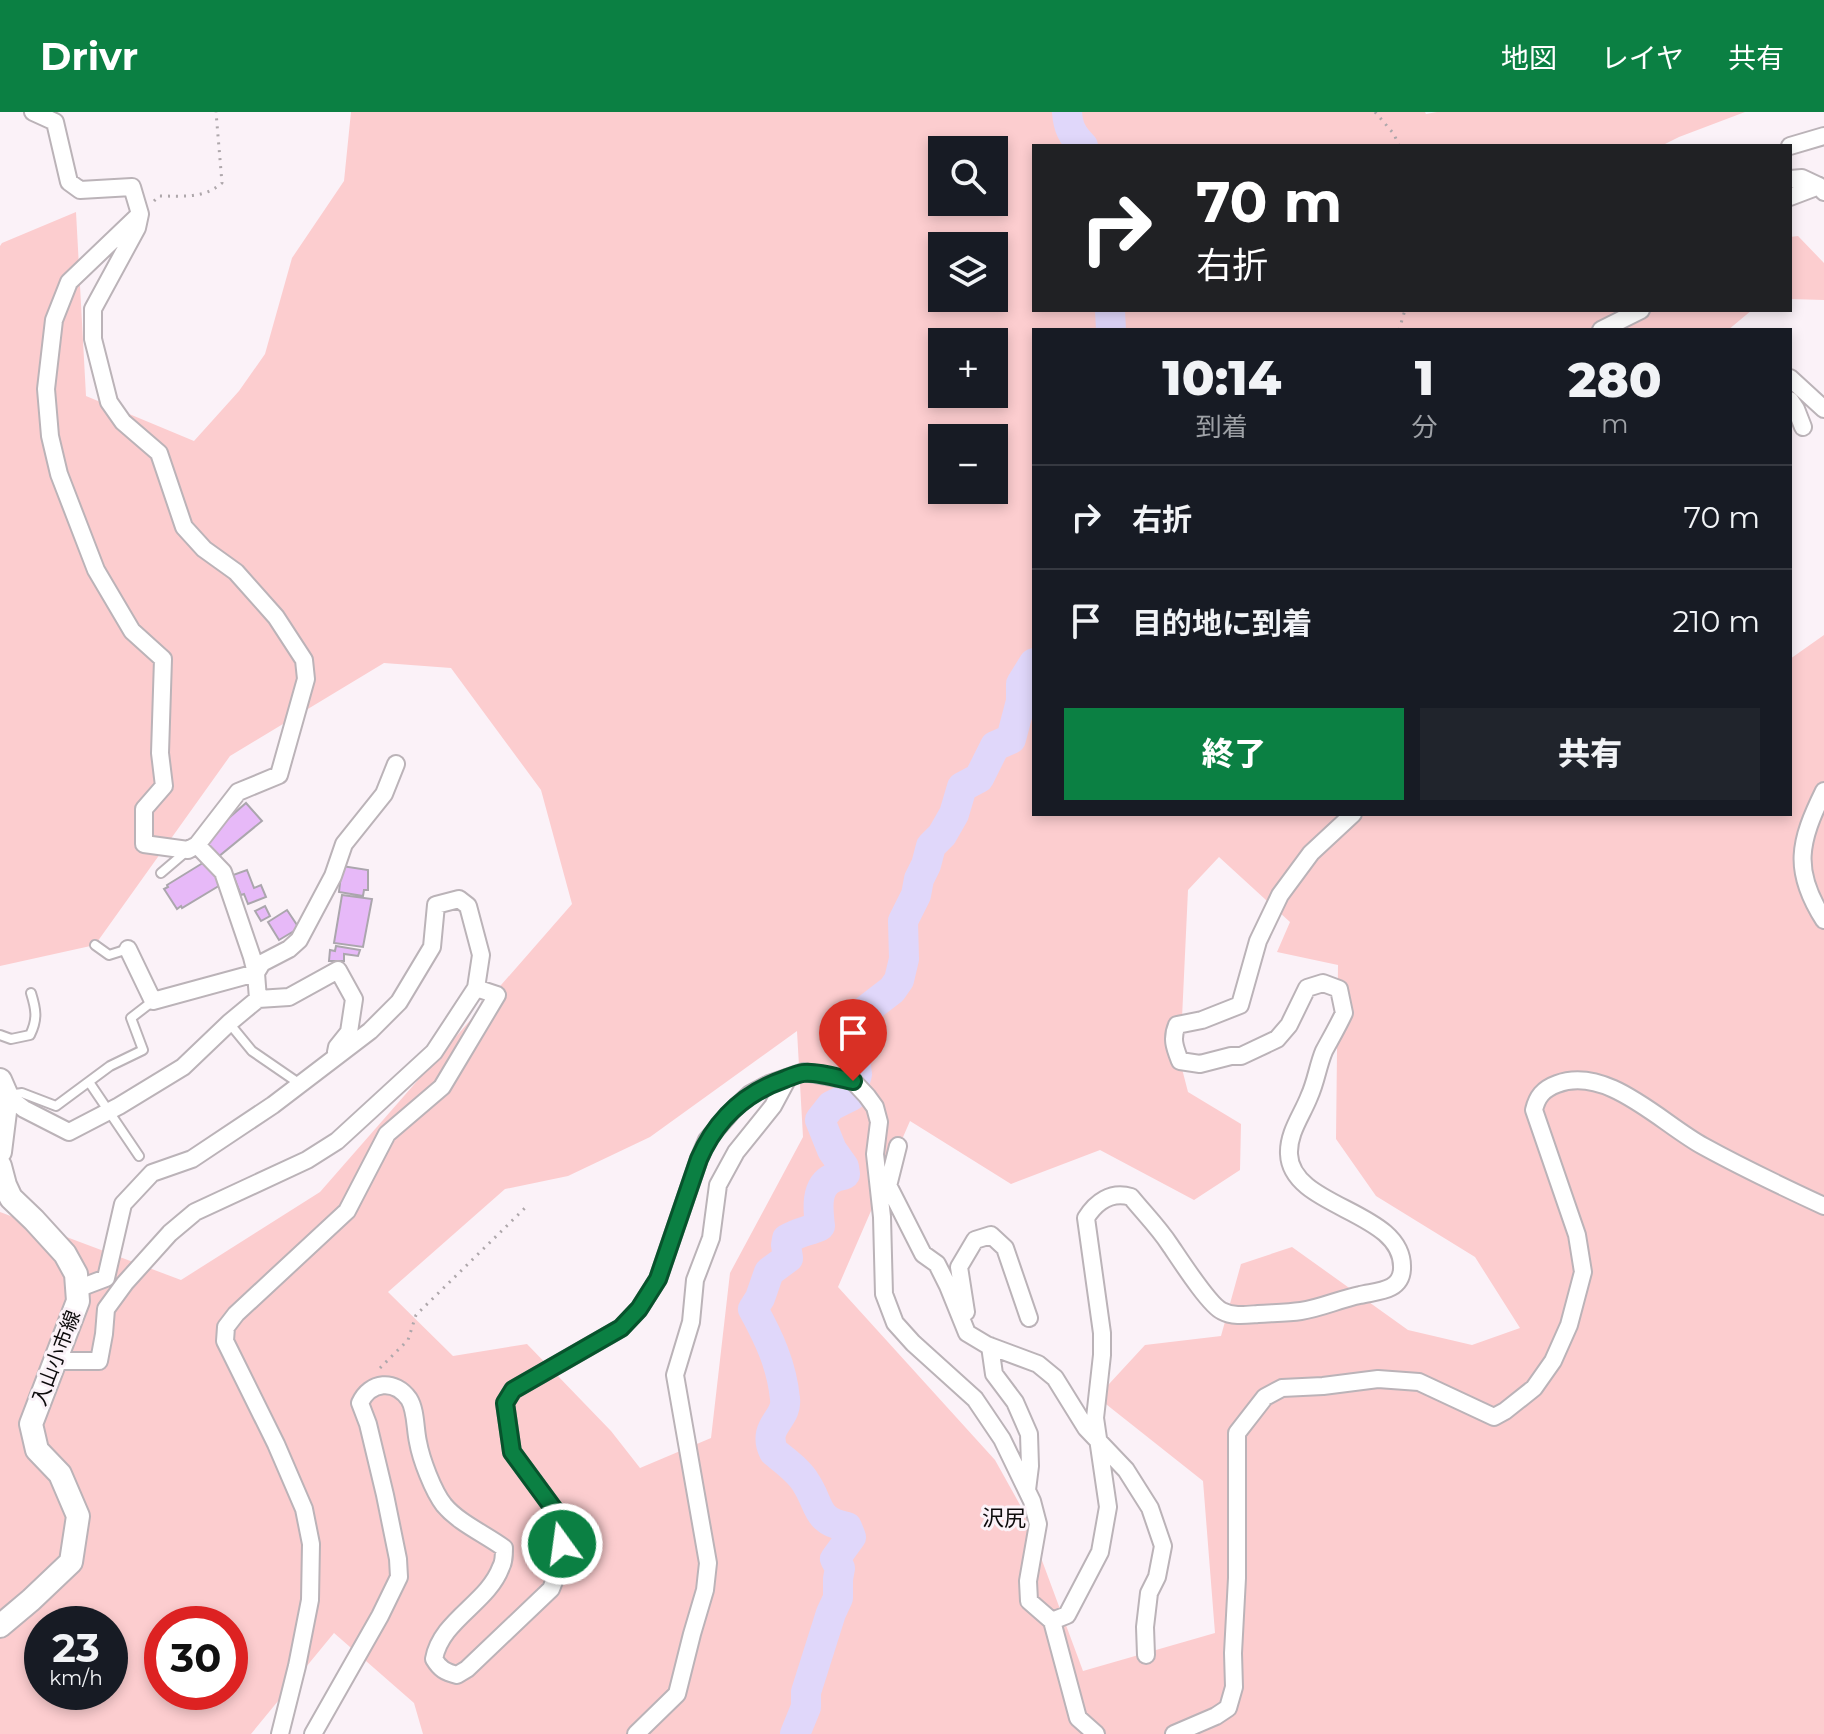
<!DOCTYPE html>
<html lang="ja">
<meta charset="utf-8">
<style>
body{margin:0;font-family:Montserrat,"Noto Sans JP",sans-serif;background:#20242c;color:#f1f3f6;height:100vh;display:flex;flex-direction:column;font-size:30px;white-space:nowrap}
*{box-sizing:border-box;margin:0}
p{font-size:26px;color:#9ea1a6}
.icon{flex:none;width:44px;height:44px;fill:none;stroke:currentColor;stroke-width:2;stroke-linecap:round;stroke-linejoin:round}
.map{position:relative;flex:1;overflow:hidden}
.drawer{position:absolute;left:1032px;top:216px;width:760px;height:488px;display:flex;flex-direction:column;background:#171b24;border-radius:0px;box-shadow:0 4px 12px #0003}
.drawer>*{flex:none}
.top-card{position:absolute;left:1032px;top:32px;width:760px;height:168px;border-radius:0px;box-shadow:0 4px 12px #0003;background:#202124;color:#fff;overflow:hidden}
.fabs{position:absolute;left:928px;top:24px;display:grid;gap:16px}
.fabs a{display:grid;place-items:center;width:80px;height:80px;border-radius:0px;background:#171b24;box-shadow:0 4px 12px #0003;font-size:40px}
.speed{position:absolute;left:24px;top:1494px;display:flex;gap:16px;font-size:40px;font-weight:700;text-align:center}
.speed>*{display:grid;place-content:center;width:104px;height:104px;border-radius:50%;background:#171b24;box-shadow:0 4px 12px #0003;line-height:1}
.speed small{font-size:20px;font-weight:400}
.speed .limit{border:12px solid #d22;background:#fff;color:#111}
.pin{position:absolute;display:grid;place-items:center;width:68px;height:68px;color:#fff;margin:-82px -34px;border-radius:50% 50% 50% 0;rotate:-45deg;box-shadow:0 0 8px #0007}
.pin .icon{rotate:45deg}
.me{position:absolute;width:88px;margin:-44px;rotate:346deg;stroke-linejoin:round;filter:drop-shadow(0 0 6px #0008)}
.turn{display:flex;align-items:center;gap:28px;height:168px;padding:0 32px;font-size:36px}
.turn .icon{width:104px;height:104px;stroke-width:2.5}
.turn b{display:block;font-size:56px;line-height:68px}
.eta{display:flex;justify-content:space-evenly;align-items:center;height:136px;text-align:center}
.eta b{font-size:48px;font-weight:800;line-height:56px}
.button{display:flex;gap:16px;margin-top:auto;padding:16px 32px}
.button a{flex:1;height:92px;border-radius:0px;background:#0b8043;color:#fff;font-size:32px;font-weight:800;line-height:92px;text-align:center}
.button a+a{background:#20242c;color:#f1f3f6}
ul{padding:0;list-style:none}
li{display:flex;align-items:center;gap:24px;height:104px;padding:0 32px;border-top:2px solid #363941}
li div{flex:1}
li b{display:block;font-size:30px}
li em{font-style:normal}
header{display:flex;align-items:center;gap:48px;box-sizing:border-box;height:112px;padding:0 40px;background:#0b8043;color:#fff}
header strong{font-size:38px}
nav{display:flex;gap:44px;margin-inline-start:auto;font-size:28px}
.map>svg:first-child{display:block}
</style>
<header>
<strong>Drivr</strong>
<nav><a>地図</a><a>レイヤ</a><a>共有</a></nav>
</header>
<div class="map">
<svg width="1824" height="1622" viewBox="0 0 1824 1622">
<rect width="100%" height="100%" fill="#fbf2f8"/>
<!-- green -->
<path fill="#fccdcf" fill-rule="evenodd" d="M351 0H1425L1426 2 1437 0H1745L1679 25 1661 34H1034V198H1752L1728 218H1034V702H1790V547L1824 523V1622H423L414 1591 334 1521 251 1622H0V1100L181 1168 320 1080 572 792 541 678 451 556 384 551 230 644 95 833 0 854V134L2 131 76 100 86 284 194 329 239 279 265 242 292 146 344 69ZM942 38H994V90H942ZM942 134H994V186H942ZM942 230H994V282H942ZM942 326H994V378H942ZM1219 745 1290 810 1277 840 1338 853 1336 1027 1376 1084 1475 1145 1520 1216 1472 1233 1408 1218 1292 1135 1241 1152 1221 1224 1145 1233 1097 1285 1203 1369 1215 1521 1083 1559 1024 1400 995 1348 838 1175 910 1009 1011 1072 1100 1038 1194 1088 1240 1058 1241 1012 1188 980 1180 949 1188 778ZM797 919 803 1025 730 1161 711 1326 640 1356 611 1319 527 1232 453 1244 388 1180 505 1077 568 1064 650 1025ZM42 1512H110V1580H42ZM162 1512H230V1580H162Z
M1798 124 1824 151V188L1790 187V125Z"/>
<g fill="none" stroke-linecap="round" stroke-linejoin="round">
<!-- river -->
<path stroke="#e0d7fa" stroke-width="30" d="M1067 0C1068 15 1072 23 1083 34
M1110 198 1111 218
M795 1622 806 1595V1580L831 1501 838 1486V1467L840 1456 835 1447 851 1425 847 1415C815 1409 821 1394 806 1371 799 1359 785 1349 774 1340 761 1314 788 1307 785 1287 782 1254 769 1226 753 1197L760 1186 769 1160 788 1146 786 1133 787 1127C798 1120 809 1119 820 1114 818 1098 815 1074 833 1066 836 1064 841 1064 845 1062L844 1055 832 1038 820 1008 831 994 851 984 857 962 854 940 856 921 866 898 892 878 899 868 904 847 903 809 916 783 919 767 926 753 931 734 942 723 954 702 962 675 979 666 995 634 1011 627 1021 589V572L1034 551"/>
</g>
<!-- building -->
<path fill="#e7b9f8" stroke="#aba6ad" stroke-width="2" d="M246 691 262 709 218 745 205 730 214 719Z
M206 749 222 772 182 796 181 794 177 797 164 777 168 775 167 773Z
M342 754 368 758V778H364L363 784 339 780Z
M247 758 254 776 261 773 266 785 248 792 244 782 241 783 233 763Z
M342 783 372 787 363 835 334 831Z
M265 794 270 804 261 809 255 799Z
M287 798 299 816 279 828 268 810Z
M336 834 360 838 358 844 344 842V849H329L330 838 335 839Z"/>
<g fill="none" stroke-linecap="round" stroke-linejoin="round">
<defs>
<path id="lane" d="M161 761 188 738
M95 833 109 843 128 837
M229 911 252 939 300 972
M0 923 11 927 30 923C38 907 36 897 31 881
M89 970 139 1044
M8 983 22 981 56 994 110 954 143 938 131 906 153 889"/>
<path id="street" d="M1790 34 1824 24
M1790 67 1802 66 1819 74
M1790 85 1819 74 1824 80
M138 104 69 170 54 208 46 277 50 324 59 362 96 458 132 519 163 547 160 641 164 674 144 697V732L188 738 197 733
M1601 218 1641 198
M1790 266 1824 297
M1790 288 1796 297 1803 315
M1824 679C1799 730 1792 758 1824 808
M128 837 153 889 256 861 262 851 289 837 299 828 333 764 344 732 384 682 396 652
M258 887 289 885 338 858 354 887 349 920 337 935 336 940
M7 984 24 997 69 1020 119 994 183 955 229 911 258 887 256 861 252 845 223 760 197 733 238 680 279 663 306 567 304 548 276 505 236 460 204 437 184 415 159 341 123 310 109 290 93 227V197L137 116 140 102 132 75 80 78 69 70 55 10 33 0
M888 1073 923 1142 937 1152 948 1174 967 1221 987 1233 1038 1252 1055 1266 1086 1316 1126 1358 1150 1396 1163 1434 1157 1465 1149 1481 1145 1515 1146 1543
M886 1082 898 1034
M966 1200 959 1155 975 1128 991 1123 1005 1136 1029 1206
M990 1234 994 1262 1015 1290 1029 1322 1030 1354 1027 1378
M56 1249H99L104 1222 106 1197 125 1171 170 1121 195 1100 307 1048 337 1029 434 940 476 876 481 843 468 794 459 787 436 793 432 835 399 890 370 919 273 993 192 1047 152 1061 123 1092 106 1166 77 1177
M1052 1509 1067 1503 1100 1440 1108 1395 1095 1306 1102 1243V1221L1086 1106C1096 1090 1111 1079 1131 1085 1144 1101 1159 1116 1170 1133 1179 1146 1209 1193 1222 1199 1233 1205 1246 1203 1258 1202 1272 1201 1287 1201 1301 1199 1321 1196 1340 1187 1360 1183 1376 1179 1401 1180 1402 1157 1405 1098 1291 1097 1289 1042 1288 1021 1302 1003 1309 985 1316 970 1318 953 1324 939 1331 926 1338 914 1344 901L1339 877 1323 871 1307 876 1289 913 1277 927 1241 944H1231L1200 952 1180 949C1175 936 1171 927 1177 913L1202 908 1240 893 1258 829 1280 783 1311 741 1353 702
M280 1622 297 1554 310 1488 311 1432 304 1397 276 1332 225 1229 226 1215 236 1202 347 1099 387 1022 442 975 497 883 476 876
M313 1622 380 1504 399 1465 398 1447 385 1383 368 1312 360 1291C370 1269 395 1267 409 1287 416 1298 415 1317 418 1330 421 1347 433 1379 444 1393 459 1411 485 1422 504 1436 504 1443 504 1450 501 1455 488 1491 441 1508 434 1547 440 1557 445 1560 457 1563L467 1557 551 1477 558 1459 562 1432 559 1404 512 1340 505 1291 513 1278 621 1216 639 1197 658 1167 699 1047 707 1028 734 997 750 982 769 972 804 960 853 969 867 984 875 995 879 1010 875 1042 882 1105 884 1182 895 1211 913 1231 975 1287 1002 1327 1032 1389 1038 1412 1028 1469 1029 1489 1052 1509 1078 1606 1096 1622
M636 1622 677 1582 692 1522 705 1478 708 1451 675 1263 691 1210 695 1168 711 1126 718 1073 736 1040 773 994 788 966
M1174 1622 1216 1604 1228 1596 1234 1575 1233 1541 1237 1466V1321L1265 1285 1282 1276 1323 1274 1378 1267 1419 1270 1494 1305 1505 1299 1534 1276 1553 1249 1569 1213 1583 1160 1577 1123 1534 998C1537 985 1543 977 1557 972 1607 953 1661 1011 1703 1034 1743 1056 1783 1075 1824 1094"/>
<path id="secondary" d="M0 968 7 984 0 1040
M0 1054 5 1073 11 1086 34 1108 65 1142 76 1162 78 1189 31 1312 37 1338 60 1362 78 1404 71 1450 31 1488 0 1514"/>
</defs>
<!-- lane casing -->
<use href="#lane" stroke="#bbb3b8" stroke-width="12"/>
<!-- street casing -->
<use href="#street" stroke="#bbb3b8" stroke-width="20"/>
<!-- secondary casing -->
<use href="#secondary" stroke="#bbb3b8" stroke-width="26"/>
<!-- path -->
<path stroke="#aea7ab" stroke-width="3" stroke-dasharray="2 6" stroke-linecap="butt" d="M1375 0 1394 22 1399 34
M154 89 159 84C182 84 204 87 222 71L216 0
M1399 218 1405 198
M380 1256 408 1228 416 1203 526 1095"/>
<!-- lane -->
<use href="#lane" stroke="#fff" stroke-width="8"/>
<!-- street -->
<use href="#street" stroke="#fff" stroke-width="16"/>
<!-- secondary -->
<use href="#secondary" stroke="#fff" stroke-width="22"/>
</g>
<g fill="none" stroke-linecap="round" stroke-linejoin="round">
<defs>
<path id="route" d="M562 1432 559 1404 512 1340 505 1291 513 1278 621 1216 639 1197 658 1167 699 1047C716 1008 744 981 785 967 790 965 797 962 803 961 815 959 839 966 853 969"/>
</defs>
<!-- route casing -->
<use href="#route" stroke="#07532c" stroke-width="20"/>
<!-- route -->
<use href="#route" stroke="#0b8043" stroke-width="14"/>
</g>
<g text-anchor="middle" stroke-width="6" stroke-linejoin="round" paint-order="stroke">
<!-- street labels -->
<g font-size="20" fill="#0d0b0c" stroke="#fbf2f8">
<text transform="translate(56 1246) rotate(-69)" y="7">入山小市線</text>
</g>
<!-- neighbourhood labels -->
<g font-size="22" fill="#0d0b0c" stroke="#fbf2f8">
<text x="1004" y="1414">沢尻</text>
</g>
</g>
</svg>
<div class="fabs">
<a><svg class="icon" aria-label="search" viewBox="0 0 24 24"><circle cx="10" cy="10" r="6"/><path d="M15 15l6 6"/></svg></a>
<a><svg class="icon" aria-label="layers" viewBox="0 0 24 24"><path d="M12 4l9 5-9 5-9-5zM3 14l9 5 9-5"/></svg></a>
<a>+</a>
<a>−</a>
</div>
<div class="speed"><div>23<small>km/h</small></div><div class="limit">30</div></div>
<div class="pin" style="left:853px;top:969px;background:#d93025"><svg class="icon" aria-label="arrive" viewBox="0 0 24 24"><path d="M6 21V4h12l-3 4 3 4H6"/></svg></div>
<svg class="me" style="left:562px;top:1432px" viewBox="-20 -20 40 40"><circle r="17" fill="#0b8043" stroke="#fff" stroke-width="3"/><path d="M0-11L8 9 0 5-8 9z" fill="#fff"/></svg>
<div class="top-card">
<div class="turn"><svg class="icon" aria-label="right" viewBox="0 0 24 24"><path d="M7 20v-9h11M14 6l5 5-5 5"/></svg><div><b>70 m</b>右折</div></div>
</div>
<section class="drawer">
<div class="eta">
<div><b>10:14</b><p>到着</p></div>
<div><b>1</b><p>分</p></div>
<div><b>280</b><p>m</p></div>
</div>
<ul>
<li><svg class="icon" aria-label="right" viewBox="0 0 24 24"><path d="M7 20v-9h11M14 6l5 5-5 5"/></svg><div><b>右折</b></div><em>70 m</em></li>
<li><svg class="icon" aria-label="arrive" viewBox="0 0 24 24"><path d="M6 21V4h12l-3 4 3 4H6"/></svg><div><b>目的地に到着</b></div><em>210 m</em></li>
</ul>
<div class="button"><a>終了</a><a>共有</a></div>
</section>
</div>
